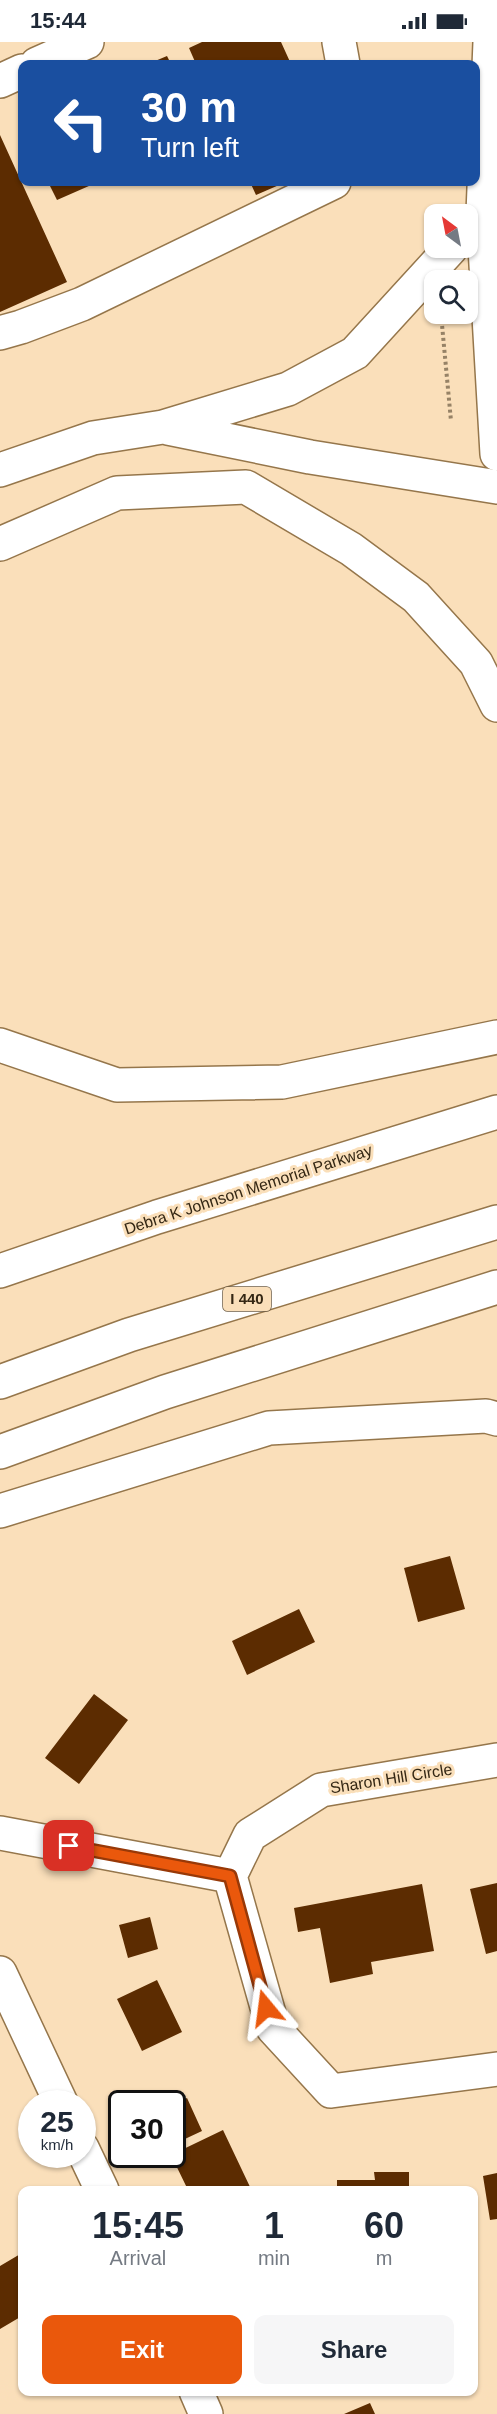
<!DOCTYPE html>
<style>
body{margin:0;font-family:Helvetica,sans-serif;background:#f6f6f7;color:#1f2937;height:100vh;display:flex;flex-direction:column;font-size:22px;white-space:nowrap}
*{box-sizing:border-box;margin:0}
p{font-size:20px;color:#747a83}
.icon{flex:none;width:33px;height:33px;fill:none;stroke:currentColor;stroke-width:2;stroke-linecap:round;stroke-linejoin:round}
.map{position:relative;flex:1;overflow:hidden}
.side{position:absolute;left:18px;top:2144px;width:460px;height:210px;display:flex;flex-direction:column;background:#fff;border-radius:12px;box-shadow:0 2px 4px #0004}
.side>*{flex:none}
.top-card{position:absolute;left:18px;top:18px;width:462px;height:126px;border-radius:12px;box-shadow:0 2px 4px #0004;background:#1a4fa0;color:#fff;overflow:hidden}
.needle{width:39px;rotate:328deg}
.tools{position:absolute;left:424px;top:162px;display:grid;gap:12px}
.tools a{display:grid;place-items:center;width:54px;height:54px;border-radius:12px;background:#fff;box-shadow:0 2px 4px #0004;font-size:30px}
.speed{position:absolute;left:18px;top:2048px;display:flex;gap:12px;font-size:30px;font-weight:700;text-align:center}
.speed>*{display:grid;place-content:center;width:78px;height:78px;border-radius:50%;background:#fff;box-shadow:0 2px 4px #0004;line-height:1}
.speed small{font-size:15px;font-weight:400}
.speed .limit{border:3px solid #111;border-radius:9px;background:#fff;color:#111}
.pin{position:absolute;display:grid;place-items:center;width:51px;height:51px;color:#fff;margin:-26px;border-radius:12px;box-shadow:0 3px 9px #0006}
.me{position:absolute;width:66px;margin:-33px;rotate:344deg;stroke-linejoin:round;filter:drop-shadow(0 0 4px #0008)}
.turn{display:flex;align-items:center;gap:21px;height:126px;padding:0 24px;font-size:27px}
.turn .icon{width:78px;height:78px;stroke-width:2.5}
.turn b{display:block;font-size:42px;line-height:51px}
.eta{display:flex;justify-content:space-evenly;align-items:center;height:102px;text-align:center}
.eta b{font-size:36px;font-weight:700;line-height:42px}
.cta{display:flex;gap:12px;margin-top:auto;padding:12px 24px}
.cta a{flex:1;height:69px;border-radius:12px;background:#ea580c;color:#fff;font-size:24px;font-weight:700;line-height:69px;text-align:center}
.cta a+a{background:#f6f6f7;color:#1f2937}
.status{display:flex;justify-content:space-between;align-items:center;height:42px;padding:0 30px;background:#fff;direction:ltr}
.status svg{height:16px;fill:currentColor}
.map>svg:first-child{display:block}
</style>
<div class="status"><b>15:44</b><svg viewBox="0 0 49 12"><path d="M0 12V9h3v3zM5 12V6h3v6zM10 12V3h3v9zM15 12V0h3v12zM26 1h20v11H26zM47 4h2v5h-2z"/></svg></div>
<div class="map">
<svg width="497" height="2372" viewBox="0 0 497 2372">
<rect width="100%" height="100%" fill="#fadfba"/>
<!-- building -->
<path fill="#5c2c01" d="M202 0H281L291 22H196L189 6Z
M167 14 171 22H148Z
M0 93 67 240 0 270Z
M48 140H98L57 158Z
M250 140H286L256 153Z
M450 1514 465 1567 418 1580 404 1526Z
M299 1567 315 1600 247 1633 232 1599Z
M94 1652 128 1678 79 1742 45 1716Z
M497 1841V1909L486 1912 470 1847Z
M422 1842 434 1909 371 1920 373 1932 330 1941 320 1886 298 1890 294 1866Z
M150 1875 158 1907 128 1916 119 1883Z
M157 1938 182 1990 142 2009 117 1957Z
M187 2056 202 2089 172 2103V2063Z
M223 2088 251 2147 188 2148 171 2113Z
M374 2130H409V2148H337V2138H375Z
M497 2131V2177L490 2178 483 2134Z
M22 2211V2274L0 2287V2224Z
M370 2361 375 2372H344Z"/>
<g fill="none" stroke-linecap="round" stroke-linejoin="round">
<defs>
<path id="minor" d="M339 0 343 22
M37 22 87 0
M0 39 22 29
M0 291 21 285 82 262 334 140
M497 1718 321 1748 250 1793 230 1834 273 1986 331 2049 497 2027
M0 1791 230 1834
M0 1931 61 2061
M82 2106 102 2148
M196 2349 206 2372"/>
<path id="major" d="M490 0 483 171 497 412"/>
<path id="highway" d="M468 187 483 171
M168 386 310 415 497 445
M0 428 93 396 163 385 288 347 355 311 451 206
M0 502 117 451 246 445 351 507 416 555 476 621 497 663
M0 1003 117 1043 282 1040 497 995
M0 1229 157 1175 497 1070
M0 1340 129 1293 497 1180
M0 1410 165 1350 497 1245
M0 1469 269 1386 486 1374 497 1377"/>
</defs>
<!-- minor casing -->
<use href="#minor" stroke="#95764b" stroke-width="36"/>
<!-- major casing -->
<use href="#major" stroke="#95764b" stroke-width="36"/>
<!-- highway casing -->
<use href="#highway" stroke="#95764b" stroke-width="36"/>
<!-- path -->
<path stroke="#968266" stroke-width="4" stroke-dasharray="3 3" stroke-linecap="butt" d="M441 272 451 379"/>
<!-- minor -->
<use href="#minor" stroke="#fff" stroke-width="33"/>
<!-- major -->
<use href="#major" stroke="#fff" stroke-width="33"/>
<!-- highway -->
<use href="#highway" stroke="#fff" stroke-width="33"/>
</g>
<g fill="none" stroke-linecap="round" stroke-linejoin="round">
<defs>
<path id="route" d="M69 1804 230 1834 266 1966"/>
</defs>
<!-- route casing -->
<use href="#route" stroke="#983908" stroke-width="15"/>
<!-- route -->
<use href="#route" stroke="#ea580c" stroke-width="10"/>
</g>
<g text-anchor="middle" stroke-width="6" stroke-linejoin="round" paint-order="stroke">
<!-- shield labels -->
<rect fill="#fadfba" stroke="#6f5e46" stroke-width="1.5" x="223" y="1245" width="48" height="24" rx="4.5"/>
<g font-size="15" font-weight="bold" fill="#342714">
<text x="247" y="1262">I 440</text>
</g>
<!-- street labels -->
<g font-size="16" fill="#342714" stroke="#fadfba">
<text transform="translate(248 1147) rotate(-18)" y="6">Debra K Johnson Memorial Parkway</text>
<text transform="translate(391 1736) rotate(-9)" y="6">Sharon Hill Circle</text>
</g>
</g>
</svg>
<div class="tools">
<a><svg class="needle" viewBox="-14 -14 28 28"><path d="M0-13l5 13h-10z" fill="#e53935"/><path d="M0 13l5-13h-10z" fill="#747a83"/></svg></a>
<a><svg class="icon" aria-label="search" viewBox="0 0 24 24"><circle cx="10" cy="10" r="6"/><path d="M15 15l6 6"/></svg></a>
</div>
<div class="speed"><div>25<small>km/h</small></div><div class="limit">30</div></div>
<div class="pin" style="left:69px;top:1804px;background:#d93025"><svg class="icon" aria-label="arrive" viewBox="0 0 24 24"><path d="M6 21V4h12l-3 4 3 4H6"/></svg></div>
<svg class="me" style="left:266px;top:1966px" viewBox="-20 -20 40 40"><path d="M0-17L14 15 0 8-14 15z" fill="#ea580c" stroke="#fff" stroke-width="4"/></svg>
<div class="top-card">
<div class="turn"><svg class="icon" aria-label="left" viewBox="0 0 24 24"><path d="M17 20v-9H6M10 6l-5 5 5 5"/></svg><div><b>30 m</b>Turn left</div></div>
</div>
<section class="side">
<div class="eta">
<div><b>15:45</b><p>Arrival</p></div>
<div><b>1</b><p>min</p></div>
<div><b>60</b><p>m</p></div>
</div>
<div class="cta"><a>Exit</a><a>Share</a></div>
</section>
</div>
